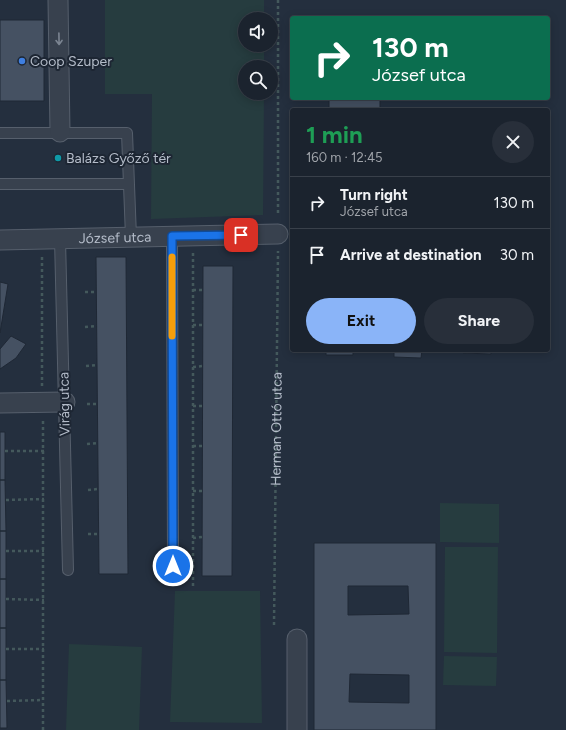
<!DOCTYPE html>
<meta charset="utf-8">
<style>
body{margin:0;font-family:Figtree,sans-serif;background:#282f3a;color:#f1f3f6;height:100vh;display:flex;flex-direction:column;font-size:15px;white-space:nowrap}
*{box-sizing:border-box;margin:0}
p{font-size:13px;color:#a0a4aa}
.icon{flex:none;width:22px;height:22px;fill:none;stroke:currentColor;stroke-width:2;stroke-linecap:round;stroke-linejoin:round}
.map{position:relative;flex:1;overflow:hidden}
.drawer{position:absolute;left:290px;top:108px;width:260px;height:244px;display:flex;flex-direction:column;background:#1b232e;border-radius:4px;box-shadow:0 2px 10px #0003,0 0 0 1px #39404a}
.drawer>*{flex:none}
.hud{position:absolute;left:290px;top:16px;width:260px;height:84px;border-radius:4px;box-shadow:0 2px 10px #0003,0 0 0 1px #39404a;background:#0b6e4f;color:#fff;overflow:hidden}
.tools{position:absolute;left:238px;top:12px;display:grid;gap:8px}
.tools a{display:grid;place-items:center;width:40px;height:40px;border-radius:50%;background:#1b232e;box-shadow:0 2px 10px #0003,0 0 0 1px #39404a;font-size:20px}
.pin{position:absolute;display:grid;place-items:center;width:34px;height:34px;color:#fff;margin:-17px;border-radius:8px;box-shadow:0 2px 6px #0006}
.me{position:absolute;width:44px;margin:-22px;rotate:0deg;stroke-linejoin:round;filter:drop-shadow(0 0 3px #0008)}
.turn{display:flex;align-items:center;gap:14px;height:84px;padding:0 16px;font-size:18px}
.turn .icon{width:52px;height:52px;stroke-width:2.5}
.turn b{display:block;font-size:28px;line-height:34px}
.round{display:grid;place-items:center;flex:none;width:42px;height:42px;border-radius:21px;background:#282f3a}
.summary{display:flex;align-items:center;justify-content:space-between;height:68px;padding:0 16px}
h1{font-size:24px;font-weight:700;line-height:30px;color:#1e9e55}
.action{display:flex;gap:8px;margin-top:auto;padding:8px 16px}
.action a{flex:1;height:46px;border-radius:24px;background:#8ab4f8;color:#111;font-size:16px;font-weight:700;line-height:46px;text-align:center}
.action a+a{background:#282f3a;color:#f1f3f6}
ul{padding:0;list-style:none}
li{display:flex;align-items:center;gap:12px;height:52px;padding:0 16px;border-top:1px solid #39404a}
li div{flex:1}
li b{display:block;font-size:15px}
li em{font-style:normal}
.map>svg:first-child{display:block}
</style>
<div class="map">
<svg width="566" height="730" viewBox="0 0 566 730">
<rect width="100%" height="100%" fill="#242f3e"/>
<!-- green -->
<path fill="#263c3f" d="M105 0H264V19H245V45H264V67H245V93H264L263 215 151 219 152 94H105Z
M440 503 499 504V543L440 542Z
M445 547H498L497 653 444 652Z
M175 591H260L262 723 170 722Z
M69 644 142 647 139 730H66Z
M444 656 497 657 496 686 443 685Z"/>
<!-- building -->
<path fill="#455162" stroke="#1f2835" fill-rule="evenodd" d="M0 20H44V101H0Z
M329 98H380V110H329Z
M96 257H126L128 574H99Z
M203 266H233L232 576H202Z
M0 282 8 284 0 333Z
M11 336 26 344 16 358 0 369V349Z
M326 350H353V355H326Z
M394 350H422L421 358 394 357Z
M463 350H491V354L463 353Z
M0 432H5V480H0Z
M0 480H5L6 531H0Z
M0 531H6V579H0Z
M314 543H436V730H314ZM348 586H408L409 614 348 615ZM350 674 409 675V703L349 702Z
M0 579H6V628H0Z
M0 628H6V680H0Z
M0 680H6L7 728H0Z"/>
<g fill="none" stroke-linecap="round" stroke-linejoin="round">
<defs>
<path id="service" d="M0 133H127L131 237
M0 184H129
M172 236 173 566
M60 239 68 570"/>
<g id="minor">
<path d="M58 0 60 132"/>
<path id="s2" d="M0 240 278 234"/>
<path d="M0 403 65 402"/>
<path d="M297 639V730"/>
</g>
</defs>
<!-- service casing -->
<use href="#service" stroke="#565f6c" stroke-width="12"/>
<!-- minor casing -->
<use href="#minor" stroke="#565f6c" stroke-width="21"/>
<!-- path -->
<g stroke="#44595c" stroke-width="2.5" stroke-dasharray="3 3" stroke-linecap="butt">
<path d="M278 0V216"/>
<path d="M193 253V586"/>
<path d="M42 257V386"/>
<path d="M193 290H203"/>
<path d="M85 292H96"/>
<path d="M193 325H203"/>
<path d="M85 327 97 326"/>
<path d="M86 366 97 365"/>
<path d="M193 367 203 366"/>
<path d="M87 404H97"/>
<path d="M193 406H203"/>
<path d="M43 421V730"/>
<path d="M87 444 98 443"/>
<path d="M193 446H203"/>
<path d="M5 451H44"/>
<path d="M88 490 98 489"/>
<path d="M193 491H202"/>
<path d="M6 500 44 499"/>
<path d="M88 534H98"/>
<path d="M193 538 202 537"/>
<path d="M6 551H44"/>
<path d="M6 599 44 600"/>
<path id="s1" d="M274 625 278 251"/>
<path d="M6 649H44"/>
<path d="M7 701 43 700"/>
</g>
<!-- service -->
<use href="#service" stroke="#38414e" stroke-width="10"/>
<!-- minor -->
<use href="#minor" stroke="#38414e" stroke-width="19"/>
</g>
<!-- one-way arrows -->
<defs><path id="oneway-shaft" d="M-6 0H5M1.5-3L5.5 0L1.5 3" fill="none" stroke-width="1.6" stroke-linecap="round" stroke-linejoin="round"/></defs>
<use stroke="#7c8592" href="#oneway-shaft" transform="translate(59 39) rotate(89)"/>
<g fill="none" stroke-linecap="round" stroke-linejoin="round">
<defs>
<path id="route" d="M173 566 172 236 241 235"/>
</defs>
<!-- route casing -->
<use href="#route" stroke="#114b97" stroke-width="10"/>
<!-- route -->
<use href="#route" stroke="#1a73e8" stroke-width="7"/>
<!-- slow -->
<path stroke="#f59e0b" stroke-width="7" d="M172 257V336"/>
</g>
<!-- markers -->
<circle fill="#3f7fe0" stroke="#1d2633" stroke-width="1.5" cx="22" cy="61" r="4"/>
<circle fill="#0f9aa8" stroke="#1d2633" stroke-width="1.5" cx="58" cy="158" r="4"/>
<g text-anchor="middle" stroke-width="4" stroke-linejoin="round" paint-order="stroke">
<!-- poi labels -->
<g font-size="14" fill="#b4bcc9" stroke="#1d2633" text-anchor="start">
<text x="30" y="66">Coop Szuper</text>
<text x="66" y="163">Balázs Győző tér</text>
</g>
<!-- street labels -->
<g font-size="14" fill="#b4bcc9" stroke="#1d2633">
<text dy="5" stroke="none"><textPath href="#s2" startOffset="115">József utca</textPath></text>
<text transform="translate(64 404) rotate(-91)" y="5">Virág utca</text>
<text dy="5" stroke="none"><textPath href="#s1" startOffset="196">Herman Ottó utca</textPath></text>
</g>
</g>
</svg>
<div class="tools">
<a><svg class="icon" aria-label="sound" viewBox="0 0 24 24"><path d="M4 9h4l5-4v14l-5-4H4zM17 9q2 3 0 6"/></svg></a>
<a><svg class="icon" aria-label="search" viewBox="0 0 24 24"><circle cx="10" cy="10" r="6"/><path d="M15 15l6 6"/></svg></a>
</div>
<div class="pin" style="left:241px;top:235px;background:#d93025"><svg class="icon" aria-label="arrive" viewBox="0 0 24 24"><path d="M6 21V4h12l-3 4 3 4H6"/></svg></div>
<svg class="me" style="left:173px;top:566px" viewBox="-20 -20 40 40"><circle r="17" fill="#1a73e8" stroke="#fff" stroke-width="3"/><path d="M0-11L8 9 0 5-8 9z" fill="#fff"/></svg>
<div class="hud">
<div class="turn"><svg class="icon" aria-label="right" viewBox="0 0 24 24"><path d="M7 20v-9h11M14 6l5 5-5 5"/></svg><div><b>130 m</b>József utca</div></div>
</div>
<section class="drawer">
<div class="summary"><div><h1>1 min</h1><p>160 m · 12:45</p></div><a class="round"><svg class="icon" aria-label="close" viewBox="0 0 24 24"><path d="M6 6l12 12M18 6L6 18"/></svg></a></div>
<ul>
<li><svg class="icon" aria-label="right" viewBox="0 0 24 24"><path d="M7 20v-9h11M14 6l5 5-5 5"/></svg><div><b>Turn right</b><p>József utca</p></div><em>130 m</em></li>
<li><svg class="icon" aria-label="arrive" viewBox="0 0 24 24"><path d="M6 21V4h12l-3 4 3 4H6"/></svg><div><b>Arrive at destination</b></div><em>30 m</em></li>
</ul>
<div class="action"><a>Exit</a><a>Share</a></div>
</section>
</div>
